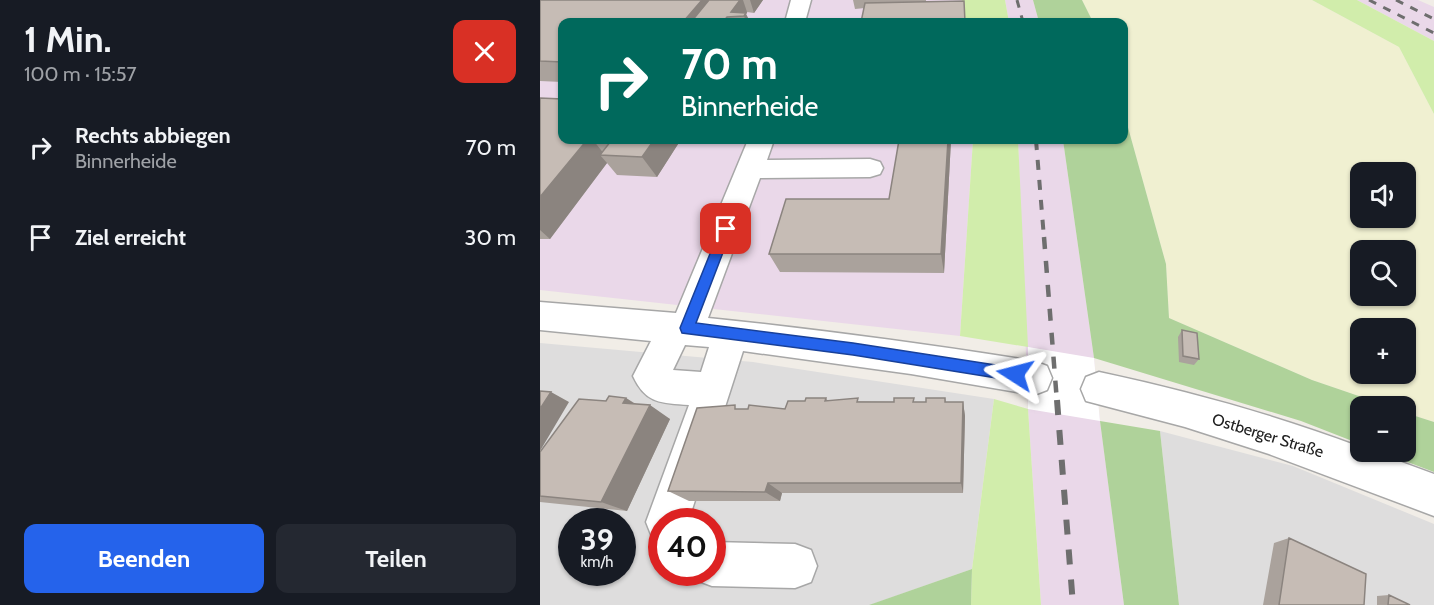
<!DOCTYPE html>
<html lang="de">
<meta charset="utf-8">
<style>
body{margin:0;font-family:Cabin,sans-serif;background:#242831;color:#f1f3f6;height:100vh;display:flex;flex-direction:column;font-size:22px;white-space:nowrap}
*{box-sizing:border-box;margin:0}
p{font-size:20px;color:#9ea1a6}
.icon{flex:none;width:33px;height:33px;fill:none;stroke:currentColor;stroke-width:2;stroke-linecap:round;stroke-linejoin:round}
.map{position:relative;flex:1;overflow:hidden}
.side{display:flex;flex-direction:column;background:#171b24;width:540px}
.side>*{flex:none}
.hud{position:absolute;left:18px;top:18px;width:570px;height:126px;border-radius:12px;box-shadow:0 2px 4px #0004;background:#00695c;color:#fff;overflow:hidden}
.fabs{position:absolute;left:810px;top:162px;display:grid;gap:12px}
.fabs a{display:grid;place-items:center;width:66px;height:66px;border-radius:12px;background:#171b24;box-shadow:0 2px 4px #0004;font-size:30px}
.speed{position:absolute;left:18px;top:508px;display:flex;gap:12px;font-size:30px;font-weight:700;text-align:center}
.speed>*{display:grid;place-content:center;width:78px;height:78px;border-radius:50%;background:#171b24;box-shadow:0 2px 4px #0004;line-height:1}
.speed small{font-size:15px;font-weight:400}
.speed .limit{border:9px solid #d22;background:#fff;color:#111}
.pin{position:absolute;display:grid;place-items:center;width:51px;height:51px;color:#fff;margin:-26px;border-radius:12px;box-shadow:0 3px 9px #0006}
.me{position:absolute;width:66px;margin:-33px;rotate:279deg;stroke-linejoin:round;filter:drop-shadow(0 0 4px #0008)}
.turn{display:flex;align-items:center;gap:21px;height:126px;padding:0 24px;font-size:27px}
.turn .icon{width:78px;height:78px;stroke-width:2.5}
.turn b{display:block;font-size:42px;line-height:51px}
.round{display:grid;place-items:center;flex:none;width:63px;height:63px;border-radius:12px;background:#242831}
.overview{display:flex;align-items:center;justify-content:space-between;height:102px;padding:0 24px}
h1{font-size:36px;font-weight:800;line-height:45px}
.button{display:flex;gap:12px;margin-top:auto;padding:12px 24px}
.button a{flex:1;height:69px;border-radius:12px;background:#2563eb;color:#fff;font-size:24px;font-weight:800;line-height:69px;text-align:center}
.button a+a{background:#242831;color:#f1f3f6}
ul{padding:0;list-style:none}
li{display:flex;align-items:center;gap:18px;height:90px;padding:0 24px}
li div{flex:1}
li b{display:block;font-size:22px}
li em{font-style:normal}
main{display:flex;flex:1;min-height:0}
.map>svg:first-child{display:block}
</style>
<main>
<section class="side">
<div class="overview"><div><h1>1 Min.</h1><p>100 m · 15:57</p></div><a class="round" style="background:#d93025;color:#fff"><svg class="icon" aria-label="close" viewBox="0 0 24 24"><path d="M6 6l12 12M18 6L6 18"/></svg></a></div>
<ul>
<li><svg class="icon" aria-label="right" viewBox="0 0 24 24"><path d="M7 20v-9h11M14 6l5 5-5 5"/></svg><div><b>Rechts abbiegen</b><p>Binnerheide</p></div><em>70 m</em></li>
<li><svg class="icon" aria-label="arrive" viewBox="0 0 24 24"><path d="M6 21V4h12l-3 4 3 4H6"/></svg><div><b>Ziel erreicht</b></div><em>30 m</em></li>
</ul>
<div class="button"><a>Beenden</a><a>Teilen</a></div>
</section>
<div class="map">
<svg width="894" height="605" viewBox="0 0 894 605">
<rect width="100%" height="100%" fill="#f1ede7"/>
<!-- residential -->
<path fill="#dedddd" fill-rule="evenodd" d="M0 343 213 362 454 399 432 569 330 605H0ZM32 522H82V573H32ZM122 522H172V573H122Z
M620 431 753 466 894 524V605H639Z"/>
<!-- industrial -->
<path fill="#ead8e9" d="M0 0H422L424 22H22V140H433L420 336 0 290Z
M465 0H493L499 22H469Z
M817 0H878L894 7V41Z
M478 140H523L554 358 560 421 584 605H501L488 409Z"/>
<!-- farmland -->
<path fill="#f0f0d1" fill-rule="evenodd" d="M542 0H772L859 47 894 114V422L866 413V406H848L772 380 629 318 626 264 584 113V22H553ZM820 172H866V218H820ZM820 250H866V296H820ZM820 328H866V374H820Z"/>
<!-- grass -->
<path fill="#d1edab" d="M422 0H465L469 22H424Z
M772 0H817L894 41V114L859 47Z
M433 140H478L488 347 420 336Z
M454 399 488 409 501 605H431L432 569Z"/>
<!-- forest -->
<path fill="#afd29a" d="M493 0H542L553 22H499Z
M584 113 626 264 629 318 772 380 848 406H820V444L761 421 554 358 523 140H584Z
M866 413 894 422V472L841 452H866Z
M560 421 620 431 639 605H584Z
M432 569 431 605H329Z"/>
<!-- pier -->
<path fill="#fff" d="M488 347 554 358 560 421 488 409Z"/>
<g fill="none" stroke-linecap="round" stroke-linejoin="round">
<defs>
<path id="minor" d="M251 0H271L265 22H245Z
M208 140H234L227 160 330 159 340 162 343 168 340 174 330 177 220 178 168 318C276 329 386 344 494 361L507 366 512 378 507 390 494 395 371 374 203 351 148 522H122V541L112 537 106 522 149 405C121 403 106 404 93 376L111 341 0 330V302L136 313ZM145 345 169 347 161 372 133 370Z
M559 372C648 391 735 415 820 447V452H834L894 474V516L729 454 645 427 546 401 541 389 546 377Z
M172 542 255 544 271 550 277 566 271 582 255 588 172 586 156 580 153 573H172Z"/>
</defs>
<!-- minor casing -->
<use href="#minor" stroke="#a7a7a7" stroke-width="3"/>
<!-- minor -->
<use href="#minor" fill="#fff" fill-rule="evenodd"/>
<!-- rail-far3 -->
<path stroke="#6e6e6e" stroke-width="3" stroke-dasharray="8 8" stroke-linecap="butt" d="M477 0 483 22
M829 0 894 33
M856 0 894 19"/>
<!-- rail-far2 -->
<path stroke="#6e6e6e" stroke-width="4" stroke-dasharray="10 10" stroke-linecap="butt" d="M496 140 504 238"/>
<!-- rail-far1 -->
<path stroke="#6e6e6e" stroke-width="4.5" stroke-dasharray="12 12" stroke-linecap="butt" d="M504 237 517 402"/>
<!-- rail -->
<path stroke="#6e6e6e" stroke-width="6" stroke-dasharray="15 15" stroke-linecap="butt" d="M517 400 533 605"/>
</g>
<!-- wall -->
<path fill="#aaa29c" d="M0 0H223L214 13 207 12 206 14 210 22H22V82L0 81Z
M313 0H386V2L315 9Z
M0 98 22 140H139L140 141 117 177 77 175 67 163 10 239H0Z
M359 140H411L404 273 240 272 229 254 349 199Z
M642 330 659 359 654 365 639 362 638 337Z
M86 398 96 404 130 419 87 511 0 502V452L66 401Z
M286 398 288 401 386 402 405 398 406 402H423L425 416 423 493H242L240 501H149L128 491 199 409H245L265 401Z
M749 538 824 605H723L734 543Z
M849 595 870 605H837V596Z"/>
<!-- shaded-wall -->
<path fill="#8b847f" d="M162 0H172L169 22H143Z
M200 0H203L207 12 206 14 210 22H206L204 16 191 12Z
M210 0H223L214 13Z
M187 17 189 22H183Z
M47 140H53L65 155H60L67 163 10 239 0 230V197Z
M114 140H139L140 141 117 177 102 157Z
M408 140H411L404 273 401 254Z
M11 392 29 402 0 451V409Z
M86 398 107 412 110 405 130 419 87 511 61 502 83 403Z
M423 402 425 416 423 493 421 483Z
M228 483 242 493 240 501 225 492Z"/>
<!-- building -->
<path fill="#c6bcb5" stroke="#8b847f" stroke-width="1.5" d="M0 0H162L143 22 66 19 63 22H22V62L0 61Z
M169 0H200L191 12 206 13 204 16 187 17 183 22H151Z
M424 1 425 22H321L325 3Z
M0 98 22 99V140H47L0 197Z
M54 140H114L102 157 60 155 71 141Z
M359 140H408L401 254H229L246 199H349Z
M642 330 657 333 659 359 643 356Z
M0 391 11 392 0 409Z
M69 396 86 398 83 403 110 405 61 502 0 496V452L39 399 66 401Z
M266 398H286L285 401 318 398 317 402H354V398H374L373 402H386V398H405V402H423L421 483H228L225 492 128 491 157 408 195 405V409H208L209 405 245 409 248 401H265Z
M749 538 826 574 824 605H739Z
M849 595 870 605H848Z"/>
<!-- route -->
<path fill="#2563eb" stroke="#184099" stroke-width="1.5" d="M186 224 192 229 156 323 313 343 475 368 481 370 483 374 481 379 475 381 313 355 142 333 140 328 180 229Z"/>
<g text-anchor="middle" stroke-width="4.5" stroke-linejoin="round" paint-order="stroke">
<!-- street labels -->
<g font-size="16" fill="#202020" stroke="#fff">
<text transform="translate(728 435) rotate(17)" y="6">Ostberger Straße</text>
</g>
</g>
</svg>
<div class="fabs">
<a><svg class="icon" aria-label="sound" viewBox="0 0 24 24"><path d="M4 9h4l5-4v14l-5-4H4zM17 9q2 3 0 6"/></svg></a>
<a><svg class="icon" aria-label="search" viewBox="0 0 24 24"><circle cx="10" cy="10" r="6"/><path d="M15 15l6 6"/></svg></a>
<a>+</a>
<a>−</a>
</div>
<div class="speed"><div>39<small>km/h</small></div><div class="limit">40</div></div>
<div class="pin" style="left:186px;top:229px;background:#d93025"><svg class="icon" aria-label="arrive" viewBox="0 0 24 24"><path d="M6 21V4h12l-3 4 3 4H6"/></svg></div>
<svg class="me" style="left:475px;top:374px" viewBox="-20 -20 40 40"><path d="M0-17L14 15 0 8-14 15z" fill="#2563eb" stroke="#fff" stroke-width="4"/></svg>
<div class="hud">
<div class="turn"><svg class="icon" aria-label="right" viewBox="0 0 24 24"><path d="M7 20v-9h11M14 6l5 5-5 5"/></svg><div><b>70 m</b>Binnerheide</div></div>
</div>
</div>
</main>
